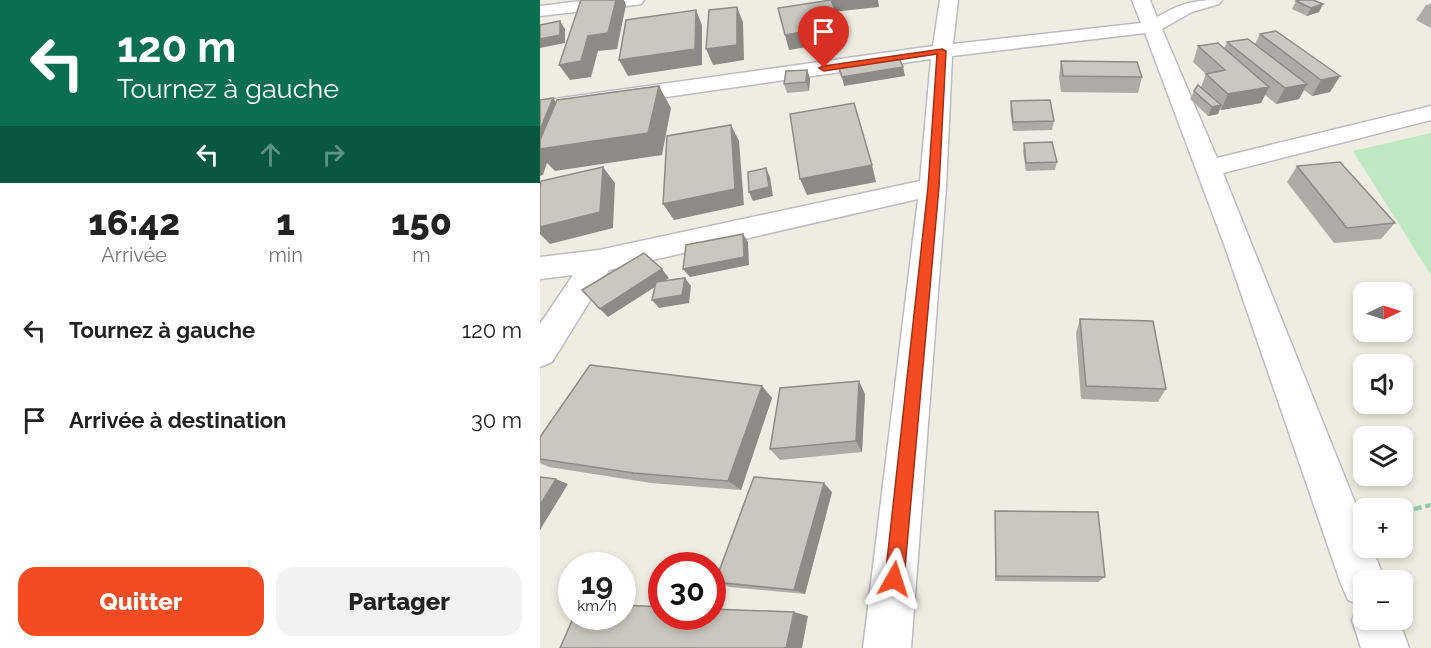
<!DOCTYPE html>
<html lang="fr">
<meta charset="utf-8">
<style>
body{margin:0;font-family:Raleway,sans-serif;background:#f2f2f2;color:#222;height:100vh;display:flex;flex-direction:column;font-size:22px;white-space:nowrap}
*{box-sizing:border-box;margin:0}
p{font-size:20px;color:#767676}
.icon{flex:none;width:33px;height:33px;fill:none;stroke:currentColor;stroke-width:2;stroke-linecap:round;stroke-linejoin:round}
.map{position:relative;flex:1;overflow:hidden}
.details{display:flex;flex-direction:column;background:#fff;width:540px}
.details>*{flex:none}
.banner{background:#0b6e4f;color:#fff;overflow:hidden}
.needle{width:39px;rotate:86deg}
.controls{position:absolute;left:813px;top:282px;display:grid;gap:12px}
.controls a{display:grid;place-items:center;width:60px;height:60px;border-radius:12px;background:#fff;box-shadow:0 3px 9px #0003;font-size:30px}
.speed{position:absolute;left:18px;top:552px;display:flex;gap:12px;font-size:30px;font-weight:700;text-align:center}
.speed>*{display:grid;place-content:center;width:78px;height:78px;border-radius:50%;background:#fff;box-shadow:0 3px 9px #0003;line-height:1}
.speed small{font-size:15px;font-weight:400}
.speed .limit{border:9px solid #d22;background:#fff;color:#111}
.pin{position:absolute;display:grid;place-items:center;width:51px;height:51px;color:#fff;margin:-62px -26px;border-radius:50% 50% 50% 0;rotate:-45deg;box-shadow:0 0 6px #0007}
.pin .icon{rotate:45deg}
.me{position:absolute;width:66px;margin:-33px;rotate:6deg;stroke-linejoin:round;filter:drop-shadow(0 0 4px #0008)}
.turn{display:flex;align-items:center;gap:21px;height:126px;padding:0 18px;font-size:27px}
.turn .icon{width:78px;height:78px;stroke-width:2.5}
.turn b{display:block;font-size:42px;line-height:51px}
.lanes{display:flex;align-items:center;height:57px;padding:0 18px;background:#0003;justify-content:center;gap:30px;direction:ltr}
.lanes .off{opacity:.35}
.eta{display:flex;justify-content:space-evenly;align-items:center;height:102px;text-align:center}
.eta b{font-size:36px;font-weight:800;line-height:42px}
.action{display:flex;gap:12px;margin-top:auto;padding:12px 18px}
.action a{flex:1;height:69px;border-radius:18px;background:#f54b22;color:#fff;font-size:24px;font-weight:800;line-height:69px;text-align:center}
.action a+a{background:#f2f2f2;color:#222}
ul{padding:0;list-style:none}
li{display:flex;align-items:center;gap:18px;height:90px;padding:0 18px}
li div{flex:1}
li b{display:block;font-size:22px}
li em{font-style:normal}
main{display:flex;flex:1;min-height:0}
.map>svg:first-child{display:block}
</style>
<main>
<section class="details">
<div class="banner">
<div class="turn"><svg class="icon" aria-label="left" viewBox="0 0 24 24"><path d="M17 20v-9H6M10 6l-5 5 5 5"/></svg><div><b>120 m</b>Tournez à gauche</div></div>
<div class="lanes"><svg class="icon" aria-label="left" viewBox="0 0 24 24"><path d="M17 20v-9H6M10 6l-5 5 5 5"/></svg><svg class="icon off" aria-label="ahead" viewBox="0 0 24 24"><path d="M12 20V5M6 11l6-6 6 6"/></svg><svg class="icon off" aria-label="right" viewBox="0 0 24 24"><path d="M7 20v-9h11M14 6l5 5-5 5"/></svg></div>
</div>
<div class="eta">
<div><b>16:42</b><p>Arrivée</p></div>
<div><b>1</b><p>min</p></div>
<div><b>150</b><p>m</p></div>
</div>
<ul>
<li><svg class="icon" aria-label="left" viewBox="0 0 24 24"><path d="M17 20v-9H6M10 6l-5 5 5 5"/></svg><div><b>Tournez à gauche</b></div><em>120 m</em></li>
<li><svg class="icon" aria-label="arrive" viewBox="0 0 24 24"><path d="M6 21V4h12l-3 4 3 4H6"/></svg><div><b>Arrivée à destination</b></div><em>30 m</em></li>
</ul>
<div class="action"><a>Quitter</a><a>Partager</a></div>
</section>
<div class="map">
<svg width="891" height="648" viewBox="0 0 891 648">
<rect width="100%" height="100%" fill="#efede2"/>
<!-- green -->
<path fill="#bde8c2" d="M891 133V275L813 151Z"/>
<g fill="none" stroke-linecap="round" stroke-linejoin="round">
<defs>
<path id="minor" d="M49 0H104L101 4 95 5 0 16V6Z
M400 0H418L413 44 601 23 592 0H610L617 17C642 3 653 0 682 0L679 4 652 12 622 29 677 158 891 106V120L683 173 824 525V548H832L845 580H824V620H859L869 648H821L812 620 819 605 808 600 801 584 685 247 605 33 412 56 406 187 371 648H323L378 199 69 270 12 362 0 367V324L33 275 0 279V257L59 250 380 181 391 59 0 115V101L393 46Z"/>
</defs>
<!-- minor casing -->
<use href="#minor" stroke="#babcc2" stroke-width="3"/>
<!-- path -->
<path stroke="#95caab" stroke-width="4.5" stroke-dasharray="8 4" stroke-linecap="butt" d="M862 512 891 505"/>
<!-- minor -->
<use href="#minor" fill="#fff" fill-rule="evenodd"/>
</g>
<!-- wall -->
<path fill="#aeaba4" d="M759 0 779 12 767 16 752 9 756 1Z
M891 4V28L876 20 886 5Z
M720 34 800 76 790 92 772 96 764 90 759 99 736 104 725 95 721 103 681 110 680 109 678 114 668 116 650 99 654 91 661 87 666 74 653 62 658 46 684 48 687 42 715 44Z
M521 61 602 77 598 93 521 92 519 77Z
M267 70 270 78 269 91 247 93 244 84Z
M471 101 514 121 512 130 473 131 470 110Z
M484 143 517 162 515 170 486 171 483 152Z
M757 166 855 223 841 239 794 243 747 182Z
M540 319 626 389 618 402 541 399 536 333Z
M222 386 232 398 201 490 111 483 9 467 0 463V459Z
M325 394 322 452 240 460 230 449Z
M292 492 265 594 190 587 175 582Z
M455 511 565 577 558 582 455 581Z"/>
<!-- shaded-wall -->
<path fill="#8d8b86" d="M76 0H84L86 5 77 49 58 51 51 77 30 80 19 65Z
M289 0H338L339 7 292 12Z
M783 4 779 12 767 16 771 8Z
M197 7 203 22 204 60 173 65 166 49Z
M156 10 162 25V65L88 76 79 60Z
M20 21 25 29V43L0 48V39Z
M301 25 304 41 249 50 245 35Z
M363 67 365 76 304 86 302 77Z
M267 70 270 78 269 91 266 82Z
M800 76 790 92 772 96 781 80Z
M767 84 759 99 736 104 745 88Z
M119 86 131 108 122 155 15 171 7 163 3 175 0 176V130L13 98 25 114Z
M729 87 721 103 681 110 688 94Z
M681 105 678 114 668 116 672 107Z
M191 125 199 141 204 205 134 220 123 204Z
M332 165 336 182 267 195 260 179Z
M63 167 75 183 73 228 10 244 0 234V227Z
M226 168 230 177 233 196 213 201 209 192Z
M203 234 208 242 209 265 150 277 143 269Z
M122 269 129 278 68 317 60 309Z
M145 278 151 286 149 303 119 308 112 300Z
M319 381 325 394 322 452 316 441Z
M222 386 232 398 201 490 188 481Z
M16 479 28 484 0 530V505Z
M284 483 292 492 265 594 254 590Z
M254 612 268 616 262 648H246Z"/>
<!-- building -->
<path fill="#cac7bf" stroke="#8d8b86" stroke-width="1.5" d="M41 0H76L68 33 48 36 41 61 19 65Z
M291 0 301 25 245 35 238 8Z
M759 0H773L783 4 771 8 756 1Z
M197 7V45L166 49 169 10Z
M156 10 155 49 79 60 86 20Z
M20 21V35L0 39V25Z
M736 31 800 76 781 80 720 34Z
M708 39 767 84 745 88 687 42Z
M678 43 729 87 688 94 666 74 685 70 658 46Z
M358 56 363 67 302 77 298 65Z
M521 61 597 62 602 77 523 76Z
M267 70 266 82 244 84 246 71Z
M658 85 681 105 672 107 654 91Z
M119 86 108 133 0 149V140L17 100Z
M13 98 0 130V100Z
M510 100 514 121 473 122 471 101Z
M314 103 332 165 260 179 250 114Z
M191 125 195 189 123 204 127 136Z
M512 142 517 162 486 163 484 143Z
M800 162 855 223 807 228 757 166Z
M63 167 60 212 0 227V189L1 181Z
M226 168 229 187 209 192 208 172Z
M203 234 204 257 143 269 146 245Z
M104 253 122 269 60 309 42 290Z
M145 278 142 295 112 300 116 282Z
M540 319 613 321 626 389 546 386Z
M50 365 222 386 188 481 94 473 0 459V437Z
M319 381 316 441 230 449 240 388Z
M0 477 16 479 0 505Z
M214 477 284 483 254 590 175 582Z
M455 511 558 512 565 577 456 576Z
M82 605 122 607V616H172V609L254 612 246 648H20L34 616H82Z"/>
<!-- route -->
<path fill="#f54b22" stroke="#9f3116" stroke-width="1.5" d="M402 49 406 51 399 187 364 579 361 585 354 588 348 585 345 579 388 187 397 54 284 71 279 68 284 66Z"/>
</svg>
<div class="controls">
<a><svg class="needle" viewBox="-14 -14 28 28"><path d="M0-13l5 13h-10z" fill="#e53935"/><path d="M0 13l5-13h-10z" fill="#767676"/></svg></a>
<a><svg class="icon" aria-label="sound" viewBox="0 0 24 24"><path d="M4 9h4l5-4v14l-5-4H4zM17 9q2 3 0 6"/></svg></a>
<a><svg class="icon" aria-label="layers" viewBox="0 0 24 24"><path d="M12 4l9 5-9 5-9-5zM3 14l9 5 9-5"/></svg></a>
<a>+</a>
<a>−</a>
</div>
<div class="speed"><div>19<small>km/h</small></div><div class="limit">30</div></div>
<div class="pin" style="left:284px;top:68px;background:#d93025"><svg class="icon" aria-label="arrive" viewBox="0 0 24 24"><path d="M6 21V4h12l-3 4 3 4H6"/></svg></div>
<svg class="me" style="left:354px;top:579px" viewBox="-20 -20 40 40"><path d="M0-17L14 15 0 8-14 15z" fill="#f54b22" stroke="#fff" stroke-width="4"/></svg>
</div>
</main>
